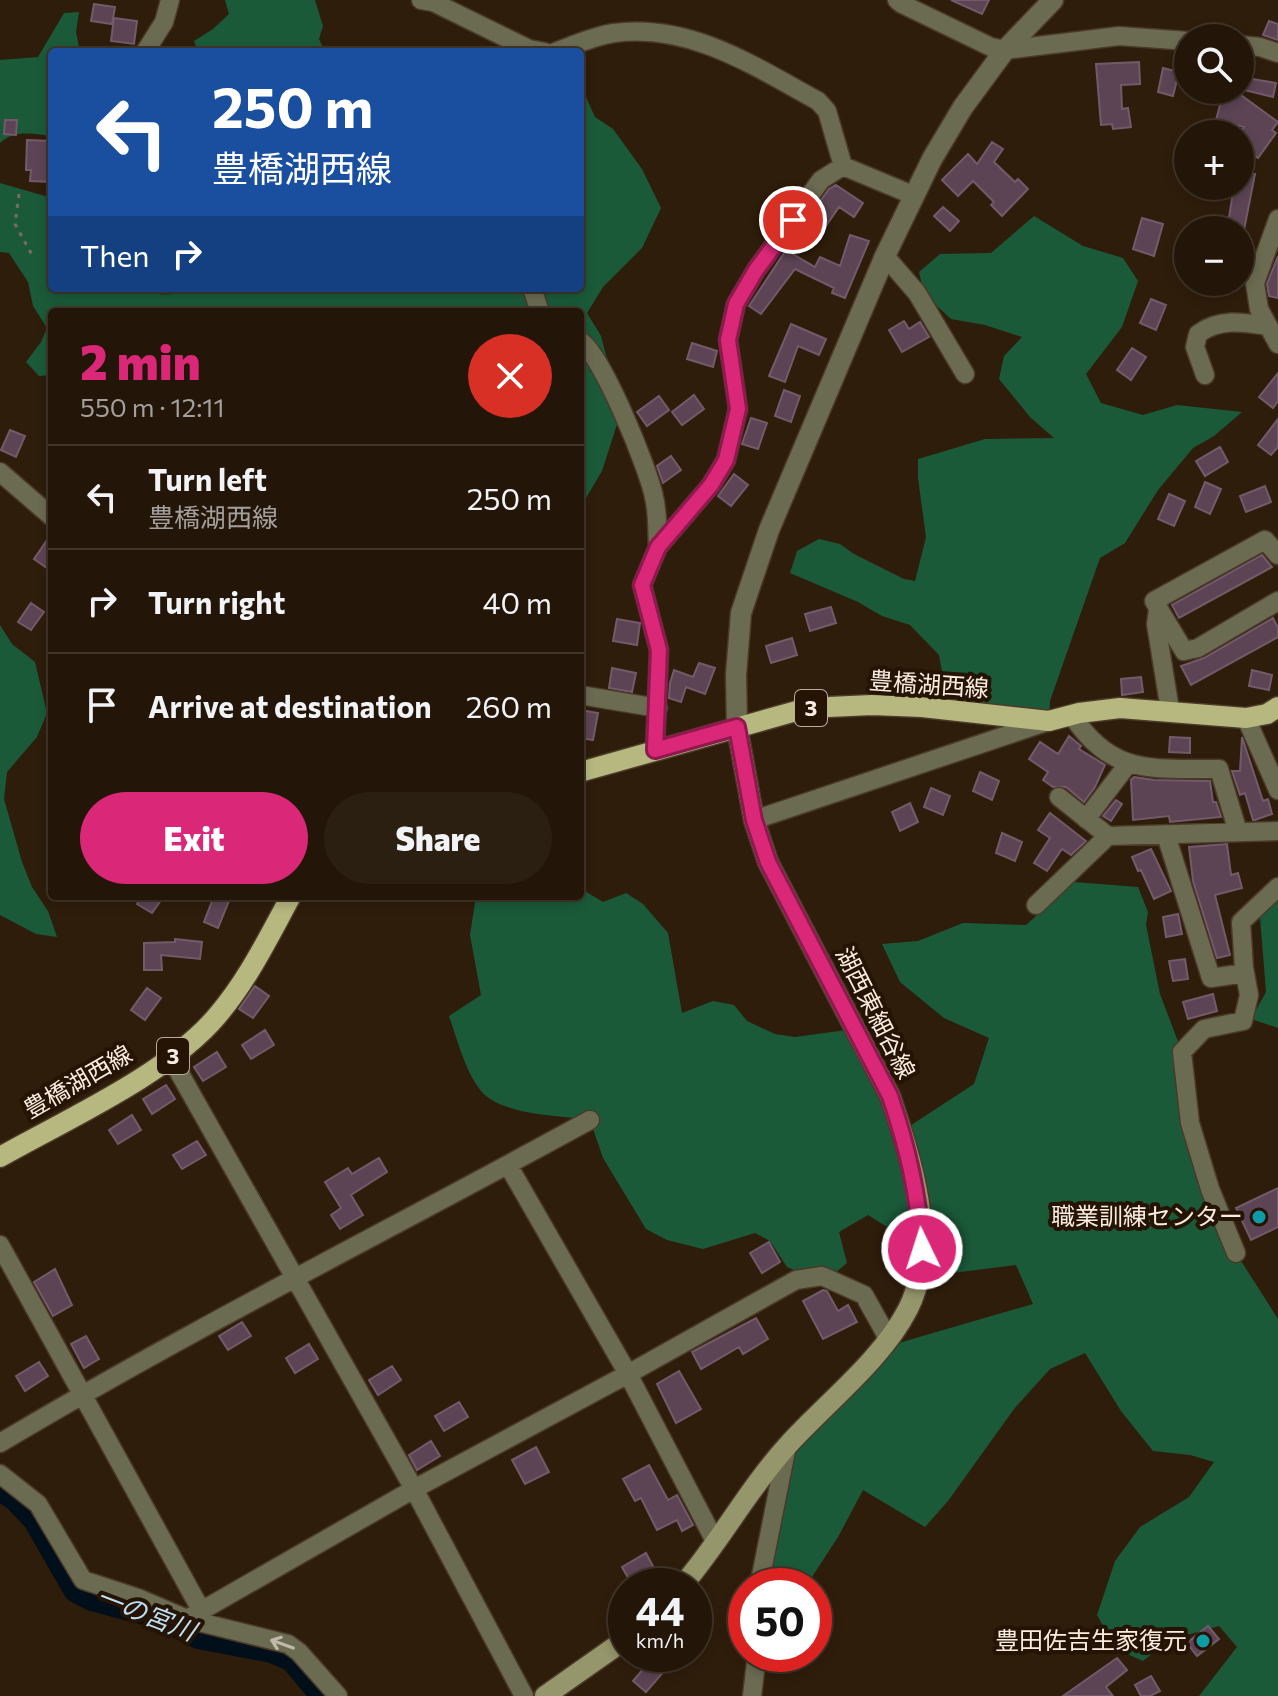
<!DOCTYPE html>
<meta charset="utf-8">
<style>
body{margin:0;font-family:Commissioner,"Noto Sans JP",sans-serif;background:#2b1f12;color:#f1f3f6;height:100vh;display:flex;flex-direction:column;font-size:30px;white-space:nowrap}
*{box-sizing:border-box;margin:0}
p{font-size:26px;color:#a39f9c}
.icon{flex:none;width:44px;height:44px;fill:none;stroke:currentColor;stroke-width:2;stroke-linecap:round;stroke-linejoin:round}
.map{position:relative;flex:1;overflow:hidden}
.sheet{position:absolute;left:48px;top:308px;width:536px;height:592px;display:flex;flex-direction:column;background:#231608;border-radius:8px;box-shadow:0 4px 12px #0003,0 0 0 2px #403529}
.sheet>*{flex:none}
.top-card{position:absolute;left:48px;top:48px;width:536px;height:244px;border-radius:8px;box-shadow:0 4px 12px #0003,0 0 0 2px #403529;background:#1a4fa0;color:#fff;overflow:hidden}
.buttons{position:absolute;left:1174px;top:24px;display:grid;gap:16px}
.buttons a{display:grid;place-items:center;width:80px;height:80px;border-radius:50%;background:#231608;box-shadow:0 4px 12px #0003,0 0 0 2px #403529;font-size:40px}
.speed{position:absolute;left:608px;top:1568px;display:flex;gap:16px;font-size:40px;font-weight:700;text-align:center}
.speed>*{display:grid;place-content:center;width:104px;height:104px;border-radius:50%;background:#231608;box-shadow:0 4px 12px #0003,0 0 0 2px #403529;line-height:1}
.speed small{font-size:20px;font-weight:400}
.speed .limit{border:12px solid #d22;background:#fff;color:#111}
.pin{position:absolute;display:grid;place-items:center;width:68px;height:68px;color:#fff;margin:-34px;border:4px solid #fff;border-radius:50%;box-shadow:0 2px 8px #0007}
.me{position:absolute;width:88px;margin:-44px;rotate:356deg;stroke-linejoin:round;filter:drop-shadow(0 0 6px #0008)}
.turn{display:flex;align-items:center;gap:28px;height:168px;padding:0 32px;font-size:36px}
.turn .icon{width:104px;height:104px;stroke-width:2.5}
.turn b{display:block;font-size:56px;line-height:68px}
.then{display:flex;align-items:center;height:76px;padding:0 32px;background:#0003;gap:16px;font-size:30px}
.round{display:grid;place-items:center;flex:none;width:84px;height:84px;border-radius:42px;background:#2b1f12}
.headline{display:flex;align-items:center;justify-content:space-between;height:136px;padding:0 32px}
h1{font-size:48px;font-weight:800;line-height:60px;color:#db2777}
.button{display:flex;gap:16px;margin-top:auto;padding:16px 32px}
.button a{flex:1;height:92px;border-radius:48px;background:#db2777;color:#fff;font-size:32px;font-weight:800;line-height:92px;text-align:center}
.button a+a{background:#2b1f12;color:#f1f3f6}
ul{padding:0;list-style:none}
li{display:flex;align-items:center;gap:24px;height:104px;padding:0 32px;border-top:2px solid #403529}
li div{flex:1}
li b{display:block;font-size:30px}
li em{font-style:normal}
.map>svg:first-child{display:block}
</style>
<div class="map">
<svg width="1278" height="1696" viewBox="0 0 1278 1696">
<rect width="100%" height="100%" fill="#2f1d0b"/>
<!-- forest -->
<path fill="#1a5a39" d="M225 0H315L323 26 319 39 325 52H198L194 41 213 29 229 14Z
M79 12 76 32 80 52H52V136C34 134 14 129 0 143V60L38 57 64 13Z
M580 84 595 117 613 129 642 169 661 208 642 248 603 287 587 313 601 336 621 412 602 471 580 508V312H52V375L39 376 26 362 41 342 47 328 33 306 28 282 9 253 0 252V183L52 198V288C77 288 105 284 130 288 151 291 165 301 186 288H580Z
M1034 216 1083 246 1123 258 1138 281 1122 327 1086 374 1101 403 1143 415 1177 405 1242 412 1214 436 1193 448 1158 490 1125 543 1100 558 1050 701 1049 721 949 710 939 655 910 625 882 616 858 602 790 573 797 551 819 539 840 544 854 554 904 579 915 581 926 537 918 478V459L985 439 1054 438 1030 417 999 379 1004 356 1022 337 985 325 951 319 924 294 919 272 940 254 991 253Z
M0 625 12 644 35 662 47 713 37 737 7 772 4 799 22 862 32 887 48 911 57 937 36 934 0 915Z
M1074 882 1138 887 1148 912 1146 925 1160 994 1182 1052 1185 1092 1236 1253 1278 1319V1696H1199L1237 1647 1219 1626 1169 1640 1143 1661 1116 1649 1097 1615 1115 1561 1140 1527 1189 1497 1214 1462 1190 1455 1153 1451 1121 1411 1085 1353 1050 1369 1014 1409 948 1501 925 1527 863 1490 838 1537 810 1580 778 1586H759L787 1446 878 1349 1033 1304 1016 1265 952 1273 922 1249 868 1215 839 1232 847 1263 823 1283 787 1267 770 1241 755 1233 703 1249 667 1240 646 1229 603 1158 590 1120C560 1115 496 1116 478 1087 464 1067 457 1039 449 1016L481 995 470 935 476 896H580V888L603 902 626 893 643 904 668 933 682 1013 713 1001 734 1005 747 1021 775 1034 795 1037 854 1029 902 1131 974 1084 989 1038 944 1018 900 982 882 944 918 941 963 923 1026 925Z
M1273 900 1278 901V1028L1251 1019 1266 992 1260 917Z"/>
<g fill="none" stroke-linecap="round" stroke-linejoin="round">
<!-- river -->
<path stroke="#000f19" stroke-width="28" d="M0 1486 17 1498 36 1518 77 1589 92 1597 163 1616 199 1635 272 1649 293 1658 325 1696"/>
</g>
<!-- building -->
<path fill="#5c4454" stroke="#735a6b" stroke-width="2" d="M951 0H989L982 14Z
M94 4 115 7 112 24 91 21Z
M114 18 137 21 134 44 111 41Z
M1269 21 1278 24V40L1263 35Z
M1139 62 1140 84 1121 85 1122 109 1128 108 1131 127 1113 129 1112 124 1101 125 1096 64Z
M1163 68 1179 72 1173 96 1158 92Z
M1240 77 1276 83 1273 97 1240 89Z
M1224 90H1234L1278 122 1272 130 1276 133 1258 158 1240 145 1245 136 1240 132 1244 127 1216 120Z
M5 120H17L16 135 4 134Z
M27 140 52 141V182L30 181 31 170H26Z
M992 142 1003 149 994 162 1015 182 1018 179 1028 189 1002 216 991 205 994 202 973 181 958 196 942 180 968 154 977 164Z
M1240 171 1255 174 1244 230H1227L1234 186H1240Z
M836 185 863 203 854 217 839 207 819 236 803 225 829 189Z
M943 207 959 221 950 231 934 216Z
M1142 218 1163 224 1154 256 1133 249Z
M850 235 869 241 845 298 832 293 834 288 795 269 761 314 749 306 786 250 815 267 820 257 840 266Z
M1278 256V298L1269 296 1267 284Z
M1151 299 1166 305 1156 330 1140 323Z
M904 321 909 329 920 322 929 337 902 352 889 330Z
M791 324 826 339 819 355 798 346 785 382 769 376Z
M692 343 717 351 713 367 687 359Z
M1132 348 1146 357 1131 380 1117 370Z
M1278 373V401L1273 408 1259 397Z
M784 390 800 396 791 422 775 416Z
M694 395 704 409 682 425 672 412Z
M659 396 669 410 647 426 637 412Z
M751 418 767 423 758 449 742 444Z
M1278 419V447L1271 455 1258 445Z
M10 430 25 436 16 457 1 450Z
M1220 447 1228 462 1205 476 1196 461Z
M671 456 681 470 663 483 657 466Z
M734 474 748 485 731 506 718 496Z
M1205 482 1221 489 1210 514 1195 507Z
M1265 486 1271 502 1246 512 1240 496Z
M1169 494 1185 501 1174 526 1158 519Z
M52 533V561L47 568 34 559Z
M1262 555 1272 567 1179 618 1172 605Z
M31 603 44 612 31 630 18 622Z
M831 607 836 623 810 631 805 614Z
M1273 618 1278 628V637L1191 685 1181 666 1204 658Z
M617 619 640 623 637 645 613 641Z
M792 638 797 655 771 663 766 646Z
M699 663 715 668 705 694 686 687 681 702 669 698 670 683 674 670 693 677Z
M612 668 636 673 632 692 609 688Z
M1252 670 1272 675 1269 690 1249 686Z
M1141 677 1143 692 1122 695 1121 679Z
M581 710 598 713 593 740 580 738Z
M1069 736 1081 746 1079 749 1105 765 1095 787 1084 802 1066 787H1053L1043 780 1048 772 1029 759 1040 742 1058 754Z
M1170 737 1190 738V753L1169 752Z
M1242 737 1263 801 1268 799 1272 814 1255 820H1253L1245 793 1240 795 1232 771H1240Z
M980 772 999 781 992 800 973 791Z
M1134 777 1154 780 1210 781 1213 802H1216L1221 817 1170 822 1169 816 1133 820 1131 780Z
M931 788 950 796 943 815 924 807Z
M1116 800 1122 804 1111 821 1103 816Z
M910 803 918 822 900 831 892 812Z
M1050 813 1086 841 1071 855 1062 849 1047 871 1034 863 1050 838 1038 830Z
M1002 833 1022 842 1015 861 996 853Z
M1227 844 1231 875 1238 873 1242 888 1215 895 1230 955 1217 958 1193 881 1189 847Z
M1151 849 1171 891 1154 899 1141 870 1138 871 1132 857Z
M143 896H164L152 913 137 904Z
M214 896H231L218 928 204 922Z
M1178 914 1182 934 1166 937 1163 917Z
M175 939 202 942 200 959 161 955 162 970H144V943L175 942Z
M1185 959 1188 979 1173 981 1169 961Z
M255 986 269 996 253 1018 239 1009Z
M147 988 161 998 145 1020 131 1010Z
M1213 994 1217 1011 1188 1019 1183 1002Z
M265 1030 274 1045 251 1059 242 1045Z
M217 1052 226 1067 203 1081 194 1067Z
M166 1085 175 1099 152 1114 143 1099Z
M132 1115 141 1130 118 1144 109 1130Z
M197 1141 206 1155 182 1169 173 1155Z
M379 1158 387 1172 351 1195 363 1215 340 1229 331 1215 341 1208 325 1182 348 1168 352 1174Z
M1278 1188V1227L1251 1240 1236 1208Z
M769 1242 780 1262 762 1273 750 1253Z
M55 1269 72 1305 53 1316 34 1282Z
M823 1290 827 1291 838 1311 848 1305 857 1322 823 1339 803 1301Z
M756 1318 768 1339 743 1354 739 1347 701 1369 692 1352Z
M242 1322 251 1336 228 1350 219 1336Z
M86 1336 99 1359 84 1368 71 1344Z
M309 1344 318 1359 295 1373 286 1358Z
M39 1362 48 1376 25 1391 16 1376Z
M392 1366 401 1380 378 1395 369 1380Z
M679 1371 701 1409 676 1423 657 1384Z
M459 1402 468 1417 444 1431 435 1416Z
M431 1441 440 1456 417 1470 409 1455Z
M536 1447 549 1472 525 1484 512 1460Z
M649 1465 668 1500 677 1495 693 1525 682 1531 677 1520 657 1530 641 1498 635 1501 623 1479Z
M646 1553 655 1570 631 1583 622 1567Z
M1208 1626 1219 1639 1197 1656 1187 1643Z
M656 1654H679L646 1692 633 1681Z
M1117 1658 1127 1670 1106 1687 1113 1696H1063Z
M1151 1676 1160 1691 1150 1696H1141L1135 1685Z"/>
<g fill="none" stroke-linecap="round" stroke-linejoin="round">
<defs>
<path id="minor" d="M421 0 433 2 529 49 545 52
M897 0 902 4 991 47 1005 50 1119 36 1188 41
M1240 45 1260 47 1278 53
M145 52 164 22 170 0
M555 52C574 45 594 36 614 33 690 23 754 66 818 101L827 111 843 166 915 196
M1278 219 1255 283 1259 309 1278 344
M885 256 917 293 965 374
M532 288 540 312
M580 341C601 352 649 470 654 497 658 513 657 531 658 547
M1205 375 1195 347 1198 334C1219 318 1243 322 1268 326
M0 472 52 517
M1278 555 1265 540 1154 601 1184 651 1198 648 1278 601
M1158 610 1156 624 1170 710
M580 695 658 708
M1072 715C1112 777 1154 768 1219 769L1238 832
M1246 718 1278 790
M655 750 659 650 642 585 658 547 711 485 726 460 738 409 728 340 736 304 756 270 821 180 843 166
M1059 797 1108 836
M1086 819 1128 764
M754 820 1046 722
M1166 835 1211 978 1245 973
M1036 905 1108 836 1278 831
M171 1058 414 1489 524 1696
M508 1165 628 1374 715 1541
M0 1245 201 1610
M1236 1253 1210 1189 1190 1123 1182 1052 1204 1029 1243 1021 1249 995 1244 968 1241 922 1278 887
M0 1443C193 1328 393 1228 590 1120
M0 1474 38 1504 83 1580 138 1598 187 1619 288 1644 299 1652 338 1696
M759 1586 787 1446
M187 1619 414 1489 628 1374 796 1280 822 1276 864 1295 888 1338
M752 1696 757 1654"/>
<path id="tertiary" d="M737 727 736 675 741 613 769 530 885 256 932 159 963 107 1005 50 1053 0"/>
<path id="secondary" d="M682 1586C720 1542 748 1489 788 1445 826 1403 882 1360 908 1309 940 1246 911 1158 890 1096L768 862 754 820 737 727
M545 1696 626 1639"/>
<path id="primary" d="M580 772 807 708 872 705 922 707 1049 721 1079 713 1120 708 1246 718 1267 714 1278 707
M0 1157C67 1119 168 1074 217 1016 248 980 268 938 291 896"/>
</defs>
<!-- minor casing -->
<use href="#minor" stroke="#4b3a29" stroke-width="21"/>
<!-- tertiary casing -->
<use href="#tertiary" stroke="#4b3a29" stroke-width="23"/>
<!-- secondary casing -->
<use href="#secondary" stroke="#4b3a29" stroke-width="23"/>
<!-- primary casing -->
<use href="#primary" stroke="#4b3a29" stroke-width="23"/>
<!-- path -->
<path stroke="#7b6b5c" stroke-width="3" stroke-dasharray="4 6" stroke-linecap="butt" d="M19 194 15 224 32 255"/>
<!-- minor -->
<use href="#minor" stroke="#6b6b52" stroke-width="18"/>
<!-- tertiary -->
<use href="#tertiary" stroke="#6b6b52" stroke-width="20"/>
<!-- secondary -->
<use href="#secondary" stroke="#96966c" stroke-width="20"/>
<!-- primary -->
<use href="#primary" stroke="#b7b780" stroke-width="20"/>
</g>
<!-- one-way arrows -->
<defs><path id="oneway-shaft" d="M-6 0H5M1.5-3L5.5 0L1.5 3" fill="none" stroke-width="1.6" stroke-linecap="round" stroke-linejoin="round" transform="scale(2)"/></defs>
<use stroke="#c0b8a8" href="#oneway-shaft" transform="translate(282 1644) rotate(-160)"/>
<g fill="none" stroke-linecap="round" stroke-linejoin="round">
<defs>
<path id="route" d="M793 220 756 270 736 304 728 340 738 409 726 460 711 485 658 547 642 585 659 650 655 750 737 727 754 820 768 862 890 1096C908 1149 918 1193 922 1249"/>
</defs>
<!-- route casing -->
<use href="#route" stroke="#8e194d" stroke-width="20"/>
<!-- route -->
<use href="#route" stroke="#db2777" stroke-width="14"/>
</g>
<!-- markers -->
<g fill="#0f9aa8" stroke="#251303" stroke-width="3">
<circle cx="1259" cy="1217" r="8"/>
<circle cx="1203" cy="1641" r="8"/>
</g>
<g text-anchor="middle" stroke-width="8" stroke-linejoin="round" paint-order="stroke">
<!-- shield labels -->
<g fill="#251303" stroke="#b9ab9e" stroke-width="2">
<rect x="795" y="690" width="32" height="36" rx="6"/>
<rect x="157" y="1038" width="32" height="36" rx="6"/>
</g>
<g font-size="22" font-weight="bold" fill="#f9ece1">
<text x="811" y="716">3</text>
<text x="173" y="1064">3</text>
</g>
<!-- street labels -->
<g font-size="24" fill="#f9ece1" stroke="#251303">
<text transform="translate(929 685) rotate(4)" y="8">豊橋湖西線</text>
<text transform="translate(875 1013) rotate(63)" y="8">湖西東細谷線</text>
<text transform="translate(78 1082) rotate(-30)" y="8">豊橋湖西線</text>
</g>
<!-- poi labels -->
<g font-size="24" fill="#f9ece1" stroke="#251303" text-anchor="end">
<text x="1243" y="1225">職業訓練センター</text>
<text x="1187" y="1649">豊田佐吉生家復元</text>
</g>
<!-- water labels -->
<g font-size="26" font-style="italic" fill="#bcdff3" stroke="#251303">
<text transform="translate(146 1614) rotate(21)" y="9">一の宮川</text>
</g>
</g>
</svg>
<div class="buttons">
<a><svg class="icon" aria-label="search" viewBox="0 0 24 24"><circle cx="10" cy="10" r="6"/><path d="M15 15l6 6"/></svg></a>
<a>+</a>
<a>−</a>
</div>
<div class="speed"><div>44<small>km/h</small></div><div class="limit">50</div></div>
<div class="pin" style="left:793px;top:220px;background:#d93025"><svg class="icon" aria-label="arrive" viewBox="0 0 24 24"><path d="M6 21V4h12l-3 4 3 4H6"/></svg></div>
<svg class="me" style="left:922px;top:1249px" viewBox="-20 -20 40 40"><circle r="17" fill="#db2777" stroke="#fff" stroke-width="3"/><path d="M0-11L8 9 0 5-8 9z" fill="#fff"/></svg>
<div class="top-card">
<div class="turn"><svg class="icon" aria-label="left" viewBox="0 0 24 24"><path d="M17 20v-9H6M10 6l-5 5 5 5"/></svg><div><b>250 m</b>豊橋湖西線</div></div>
<div class="then">Then<svg class="icon" aria-label="right" viewBox="0 0 24 24"><path d="M7 20v-9h11M14 6l5 5-5 5"/></svg></div>
</div>
<section class="sheet">
<div class="headline"><div><h1>2 min</h1><p>550 m · 12:11</p></div><a class="round" style="background:#d93025;color:#fff"><svg class="icon" aria-label="close" viewBox="0 0 24 24"><path d="M6 6l12 12M18 6L6 18"/></svg></a></div>
<ul>
<li><svg class="icon" aria-label="left" viewBox="0 0 24 24"><path d="M17 20v-9H6M10 6l-5 5 5 5"/></svg><div><b>Turn left</b><p>豊橋湖西線</p></div><em>250 m</em></li>
<li><svg class="icon" aria-label="right" viewBox="0 0 24 24"><path d="M7 20v-9h11M14 6l5 5-5 5"/></svg><div><b>Turn right</b></div><em>40 m</em></li>
<li><svg class="icon" aria-label="arrive" viewBox="0 0 24 24"><path d="M6 21V4h12l-3 4 3 4H6"/></svg><div><b>Arrive at destination</b></div><em>260 m</em></li>
</ul>
<div class="button"><a>Exit</a><a>Share</a></div>
</section>
</div>
